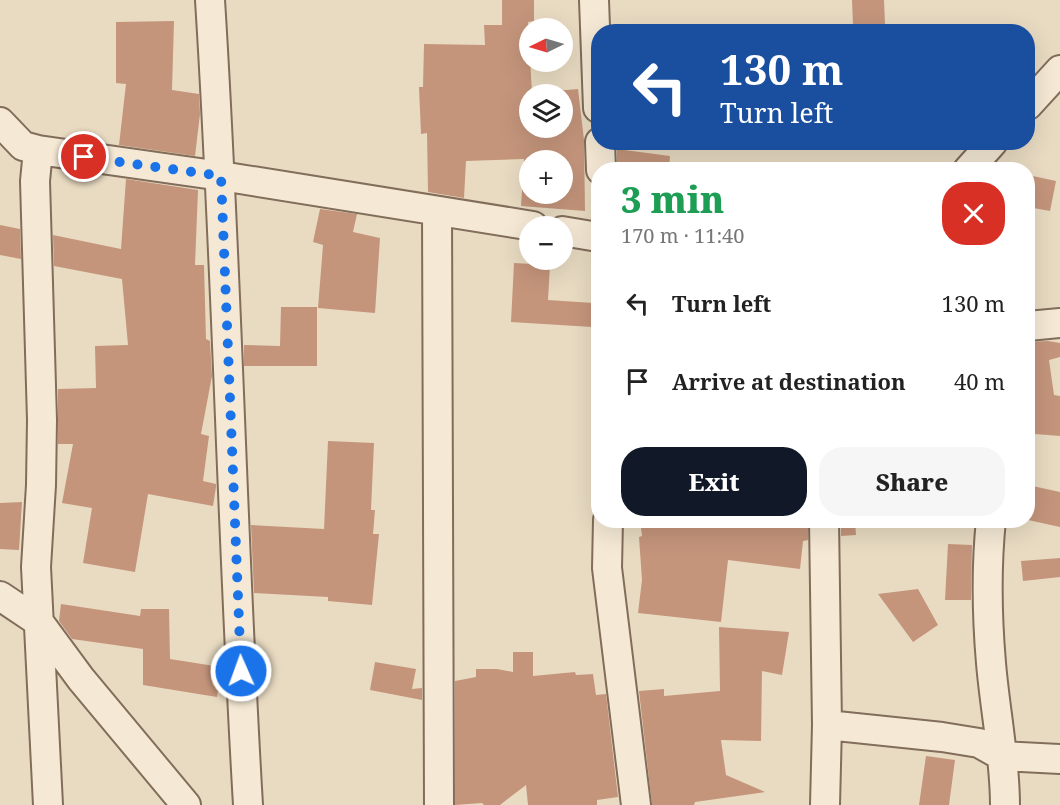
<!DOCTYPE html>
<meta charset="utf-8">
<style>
body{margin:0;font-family:"Noto Serif",serif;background:#f6f6f6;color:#222;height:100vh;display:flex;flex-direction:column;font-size:22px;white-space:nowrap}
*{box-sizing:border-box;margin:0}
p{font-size:20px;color:#767676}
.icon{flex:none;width:33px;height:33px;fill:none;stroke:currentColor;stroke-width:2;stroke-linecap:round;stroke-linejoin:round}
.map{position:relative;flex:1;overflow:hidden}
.sheet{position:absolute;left:591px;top:162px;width:444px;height:366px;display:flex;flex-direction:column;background:#fff;border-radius:24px;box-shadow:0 6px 24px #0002}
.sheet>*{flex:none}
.hud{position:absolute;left:591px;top:24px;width:444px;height:126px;border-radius:24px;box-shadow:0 6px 24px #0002;background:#1a4fa0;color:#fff;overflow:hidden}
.needle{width:39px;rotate:265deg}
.fabs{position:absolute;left:519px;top:18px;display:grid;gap:12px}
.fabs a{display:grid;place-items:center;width:54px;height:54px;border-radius:50%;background:#fff;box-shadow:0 6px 24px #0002;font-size:30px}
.pin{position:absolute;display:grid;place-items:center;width:51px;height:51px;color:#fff;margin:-26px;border:3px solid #fff;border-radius:50%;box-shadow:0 2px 6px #0007}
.me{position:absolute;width:66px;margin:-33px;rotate:358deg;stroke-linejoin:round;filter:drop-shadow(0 0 4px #0008)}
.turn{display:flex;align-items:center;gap:21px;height:126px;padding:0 30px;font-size:27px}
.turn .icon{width:78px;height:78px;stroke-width:2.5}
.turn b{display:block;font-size:42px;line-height:51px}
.round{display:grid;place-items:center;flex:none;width:63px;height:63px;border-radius:24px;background:#f6f6f6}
.summary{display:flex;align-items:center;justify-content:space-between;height:102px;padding:0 30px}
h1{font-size:36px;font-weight:800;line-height:45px;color:#1e9e55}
.button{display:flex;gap:12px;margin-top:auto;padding:12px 30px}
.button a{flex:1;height:69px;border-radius:24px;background:#111827;color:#fff;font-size:24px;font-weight:800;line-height:69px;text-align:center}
.button a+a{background:#f6f6f6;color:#222}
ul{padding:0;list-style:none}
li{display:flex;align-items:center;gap:18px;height:78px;padding:0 30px}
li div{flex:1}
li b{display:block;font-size:22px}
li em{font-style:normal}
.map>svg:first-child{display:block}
</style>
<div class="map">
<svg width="1060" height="805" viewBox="0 0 1060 805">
<rect width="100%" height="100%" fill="#e9dbc2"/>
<!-- building -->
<path fill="#c4957b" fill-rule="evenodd" d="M502 0H534V21L528 22 532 93 578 89 584 140 585 211 521 206 524 159 466 161 464 198 428 192 427 133 421 134 419 87H423L424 44 485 45 484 25H502ZM530 94H562V128H530ZM530 160H562V194H530Z
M852 0H884L885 24 853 26Z
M174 21 172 90 199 94 200 114 195 156 119 145 126 84 116 83V22Z
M617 149 670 156 669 170H617Z
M1028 175 1056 181 1050 211 1028 207Z
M126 179 198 190 195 265H204L206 339 210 341 212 376 201 434 209 436 203 481 216 484V487L213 506 148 494 135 572 83 563 92 508 62 503 73 444H58V389L96 388 95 346 128 345 122 279 54 266 53 235 121 249Z
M320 209 357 214 353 232 380 238 375 313 318 308 323 245 313 242Z
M0 225 20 229 21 259 0 255Z
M514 263 550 265 548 300 593 303 592 327 511 322Z
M281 307H317V366H244V345L280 346Z
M1048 341 1060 343V357L1049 360 1054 395 1060 396V436L1035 434 1028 378V342Z
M328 441 374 443 371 510H375L373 534H379L372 605 328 601V597L254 593 251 525 324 529Z
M1028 485 1060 492V527L1028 520Z
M22 502 19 550 0 549V503Z
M640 520H808V540L803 541 800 569 728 560 721 622 638 613 642 580 639 537 642 536Z
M841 520H855L856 535 841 536Z
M948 544 972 545 971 600H945Z
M1060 558V577L1023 581 1021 561Z
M918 589 938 625 913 642 878 594Z
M61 604 140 616 141 609H169L170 659 221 667 217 697 143 685V649L72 639 59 621Z
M719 627 789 632 782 675 762 671 761 741 721 740 726 775 765 792 695 802 694 805H652L639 691 664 689V696L720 691Z
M513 652H533V676L575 672 576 675 593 674 596 695 606 694 618 797 597 800V805H528L526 785 500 805H484L482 803 455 805V681L476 677V669H497L513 672Z
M375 662 416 669 412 689 422 688V700L370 690Z
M926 756 955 760 949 805H919Z"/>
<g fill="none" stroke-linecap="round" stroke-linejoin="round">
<defs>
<path id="minor" d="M210 0C227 268 232 537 248 805
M594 0 598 108
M1028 105 1060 70
M0 122 23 146 38 150 35 181 42 420 41 485 36 567 48 805
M600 142 601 170
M38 150 221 176 533 226
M968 170 993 142
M437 211 439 805
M562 231 598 237
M1028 326 1060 323
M608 520 607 568 636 805
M824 520 827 725 825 805
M991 520C986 568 987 616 991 663 995 711 1005 757 1005 805
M0 596 39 622 81 679 186 805
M827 725 942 737 979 743 1002 756 1060 759"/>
</defs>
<!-- minor casing -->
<use href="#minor" stroke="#826d5b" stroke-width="32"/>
<!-- minor -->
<use href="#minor" stroke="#f5e9d5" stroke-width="28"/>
</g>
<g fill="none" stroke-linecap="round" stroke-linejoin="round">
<!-- route -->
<path stroke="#1a73e8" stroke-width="10" stroke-dasharray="0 18" d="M84 157 221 176 241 671"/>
</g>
</svg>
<div class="fabs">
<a><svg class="needle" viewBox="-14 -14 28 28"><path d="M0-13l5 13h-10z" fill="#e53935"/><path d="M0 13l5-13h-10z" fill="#767676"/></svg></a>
<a><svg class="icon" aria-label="layers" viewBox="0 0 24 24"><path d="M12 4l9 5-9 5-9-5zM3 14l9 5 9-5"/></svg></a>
<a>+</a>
<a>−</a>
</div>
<div class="pin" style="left:84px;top:157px;background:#d93025"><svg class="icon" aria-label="arrive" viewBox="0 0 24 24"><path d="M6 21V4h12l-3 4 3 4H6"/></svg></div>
<svg class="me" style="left:241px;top:671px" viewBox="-20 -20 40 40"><circle r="17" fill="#1a73e8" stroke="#fff" stroke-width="3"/><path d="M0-11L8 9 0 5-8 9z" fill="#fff"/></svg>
<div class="hud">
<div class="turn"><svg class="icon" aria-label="left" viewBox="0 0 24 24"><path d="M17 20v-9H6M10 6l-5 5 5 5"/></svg><div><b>130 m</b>Turn left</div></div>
</div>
<section class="sheet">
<div class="summary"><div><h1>3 min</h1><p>170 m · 11:40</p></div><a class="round" style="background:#d93025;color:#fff"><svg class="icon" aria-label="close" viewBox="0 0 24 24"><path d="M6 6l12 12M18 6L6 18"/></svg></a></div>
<ul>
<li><svg class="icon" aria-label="left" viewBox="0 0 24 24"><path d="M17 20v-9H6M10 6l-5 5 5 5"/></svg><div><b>Turn left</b></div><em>130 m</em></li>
<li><svg class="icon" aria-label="arrive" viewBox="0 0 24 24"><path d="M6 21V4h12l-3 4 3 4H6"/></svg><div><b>Arrive at destination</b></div><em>40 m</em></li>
</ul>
<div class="button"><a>Exit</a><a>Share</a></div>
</section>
</div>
